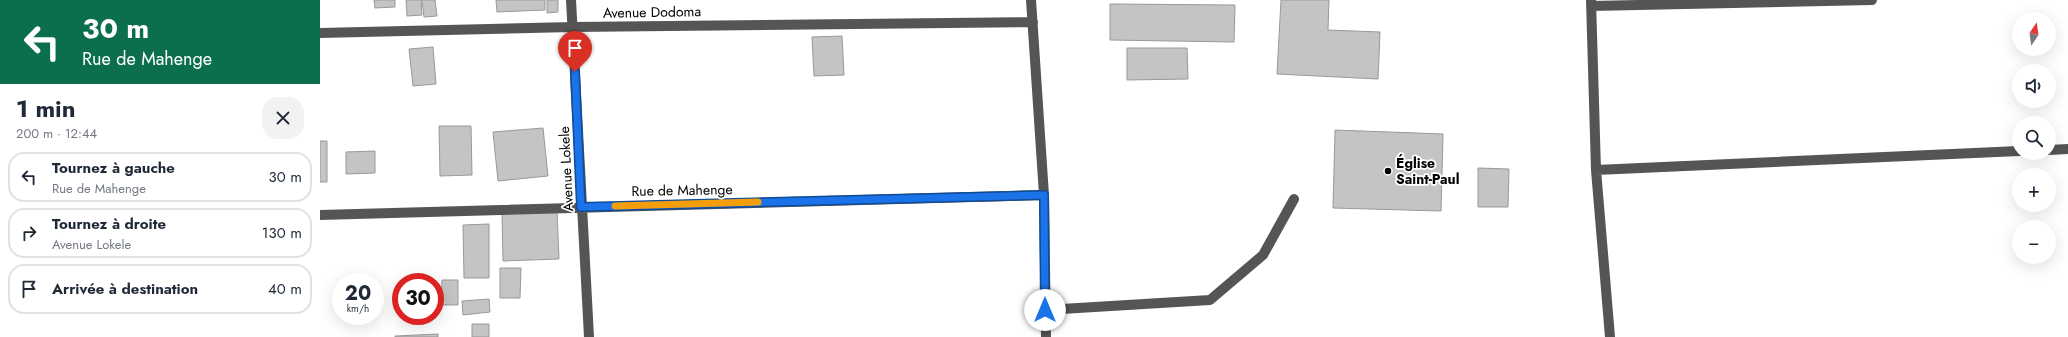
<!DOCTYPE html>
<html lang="fr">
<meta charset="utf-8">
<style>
body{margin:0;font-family:Jost,sans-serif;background:#f2f2f3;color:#1f2937;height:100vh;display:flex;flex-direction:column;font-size:15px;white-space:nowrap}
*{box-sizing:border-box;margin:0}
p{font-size:13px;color:#747a83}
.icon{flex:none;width:22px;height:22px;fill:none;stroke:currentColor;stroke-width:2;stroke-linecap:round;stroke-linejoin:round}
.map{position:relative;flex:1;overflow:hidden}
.sheet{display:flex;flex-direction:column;background:#fff;width:320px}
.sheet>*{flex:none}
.guide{background:#0b6e4f;color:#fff;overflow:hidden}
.needle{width:26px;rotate:13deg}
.fabs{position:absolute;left:1692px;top:12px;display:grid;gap:8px}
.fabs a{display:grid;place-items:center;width:44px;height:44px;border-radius:50%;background:#fff;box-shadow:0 4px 16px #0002;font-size:20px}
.speed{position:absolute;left:12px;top:273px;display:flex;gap:8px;font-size:20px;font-weight:700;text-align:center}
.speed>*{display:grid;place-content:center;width:52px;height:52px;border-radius:50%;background:#fff;box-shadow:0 4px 16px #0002;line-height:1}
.speed small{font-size:10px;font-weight:400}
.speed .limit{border:6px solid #d22;background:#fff;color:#111}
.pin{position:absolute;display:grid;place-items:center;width:34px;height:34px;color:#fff;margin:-41px -17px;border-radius:50% 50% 50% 0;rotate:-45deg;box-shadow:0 0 4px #0007}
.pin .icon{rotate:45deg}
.me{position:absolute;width:44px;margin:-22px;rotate:0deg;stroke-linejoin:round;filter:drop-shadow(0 0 3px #0008)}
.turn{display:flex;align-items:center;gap:14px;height:84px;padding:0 16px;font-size:18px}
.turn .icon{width:52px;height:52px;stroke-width:2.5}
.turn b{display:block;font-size:28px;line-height:34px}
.round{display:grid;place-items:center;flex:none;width:42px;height:42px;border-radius:16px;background:#f2f2f3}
.headline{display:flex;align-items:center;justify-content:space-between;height:68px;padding:0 16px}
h1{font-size:24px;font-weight:700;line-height:30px}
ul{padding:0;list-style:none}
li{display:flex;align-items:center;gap:12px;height:50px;margin:0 8px 6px;padding:0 8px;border:2px solid #e0e1e3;border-radius:16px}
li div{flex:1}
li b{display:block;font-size:15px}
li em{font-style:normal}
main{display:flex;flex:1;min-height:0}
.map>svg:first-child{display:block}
</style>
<main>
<section class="sheet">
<div class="guide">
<div class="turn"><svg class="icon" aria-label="left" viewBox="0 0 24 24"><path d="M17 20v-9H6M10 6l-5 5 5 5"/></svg><div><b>30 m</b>Rue de Mahenge</div></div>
</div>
<div class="headline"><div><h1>1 min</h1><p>200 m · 12:44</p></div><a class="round"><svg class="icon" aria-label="close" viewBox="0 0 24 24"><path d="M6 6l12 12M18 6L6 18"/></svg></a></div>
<ul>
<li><svg class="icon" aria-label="left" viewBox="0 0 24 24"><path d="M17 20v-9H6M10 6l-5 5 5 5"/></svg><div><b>Tournez à gauche</b><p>Rue de Mahenge</p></div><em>30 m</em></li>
<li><svg class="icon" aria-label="right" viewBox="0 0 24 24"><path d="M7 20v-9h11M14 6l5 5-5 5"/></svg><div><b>Tournez à droite</b><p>Avenue Lokele</p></div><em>130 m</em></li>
<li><svg class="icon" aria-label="arrive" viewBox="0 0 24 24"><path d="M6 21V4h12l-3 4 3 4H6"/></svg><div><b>Arrivée à destination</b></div><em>40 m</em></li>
</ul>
</section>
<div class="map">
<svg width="1748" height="337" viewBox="0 0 1748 337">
<rect width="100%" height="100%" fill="#fff"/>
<!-- building -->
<path fill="#c4c4c4" stroke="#999" d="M54 0H75V7L55 8Z
M86 0H101L102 15 87 16Z
M102 0H115L117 16 104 17Z
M176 0H225V10L177 12Z
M227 0H238V12L227 13Z
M961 0H1009L1008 30 1060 32 1058 79 957 74Z
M790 4 915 5 914 42 790 40Z
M522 36 524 75 494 76 492 37Z
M113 47 116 84 93 86 89 49Z
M807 48H867L868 79 807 80Z
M119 126H151L152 175 120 176Z
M223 128 228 176 178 181 173 132Z
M1015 130 1123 134 1121 211 1013 208Z
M0 141H7V182H0Z
M55 151V173L26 174V152Z
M1158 168 1189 169 1188 207H1158Z
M237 211 239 259 183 261 182 213Z
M169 224V278H144L143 225Z
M180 268H201L200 298H180Z
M122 280H138V305H121Z
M169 299 170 312 143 315 142 301Z
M152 324H169V337H152Z
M118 334V337H75V336Z"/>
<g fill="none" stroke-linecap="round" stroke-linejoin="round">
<!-- minor -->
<path stroke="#555" stroke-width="10" d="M251 0 269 337
M711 0 724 195 726 337
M1271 0 1276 170 1290 337
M1271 6 1552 0
M0 33 253 27 713 22
M1729 150 1748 149
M1276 170 1699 151
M0 215 724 195
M725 310 890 300 943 255 974 199"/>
</g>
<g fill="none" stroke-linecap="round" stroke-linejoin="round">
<defs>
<path id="route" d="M255 72 261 207 724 195 725 310"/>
</defs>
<!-- route casing -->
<use href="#route" stroke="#114b97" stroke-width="10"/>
<!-- route -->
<use href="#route" stroke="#1a73e8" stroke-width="7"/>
<!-- slow -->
<path stroke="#f59e0b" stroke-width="7" d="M295 206 438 202"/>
</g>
<!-- markers -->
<circle fill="#000" stroke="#fff" stroke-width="1.5" cx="1068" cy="171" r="4"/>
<g text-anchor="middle" stroke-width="3.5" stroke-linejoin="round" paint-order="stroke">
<!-- street labels -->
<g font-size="14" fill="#000" stroke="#fff">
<text transform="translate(332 12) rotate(-1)" y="5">Avenue Dodoma</text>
<text transform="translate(246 169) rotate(-93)" y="5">Avenue Lokele</text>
<text transform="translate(362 190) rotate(-1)" y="5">Rue de Mahenge</text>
</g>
<!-- poi labels -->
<g font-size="14" font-weight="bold" fill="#000" stroke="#fff" text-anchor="start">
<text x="1076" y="168">Église<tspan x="1076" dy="16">Saint-Paul</tspan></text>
</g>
</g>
</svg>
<div class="fabs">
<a><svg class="needle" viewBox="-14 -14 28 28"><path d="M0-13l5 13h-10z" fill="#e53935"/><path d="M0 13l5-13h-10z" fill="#747a83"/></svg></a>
<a><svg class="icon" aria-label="sound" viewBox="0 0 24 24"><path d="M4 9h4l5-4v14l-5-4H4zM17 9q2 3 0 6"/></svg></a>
<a><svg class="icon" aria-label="search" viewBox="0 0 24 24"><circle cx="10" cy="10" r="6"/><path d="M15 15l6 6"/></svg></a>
<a>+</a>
<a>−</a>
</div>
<div class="speed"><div>20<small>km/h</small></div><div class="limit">30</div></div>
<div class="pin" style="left:255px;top:72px;background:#d93025"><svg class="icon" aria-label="arrive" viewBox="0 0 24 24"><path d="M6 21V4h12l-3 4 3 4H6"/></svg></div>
<svg class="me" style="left:725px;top:310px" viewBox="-20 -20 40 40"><circle r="19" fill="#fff"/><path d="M0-13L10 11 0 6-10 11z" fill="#1a73e8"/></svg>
</div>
</main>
